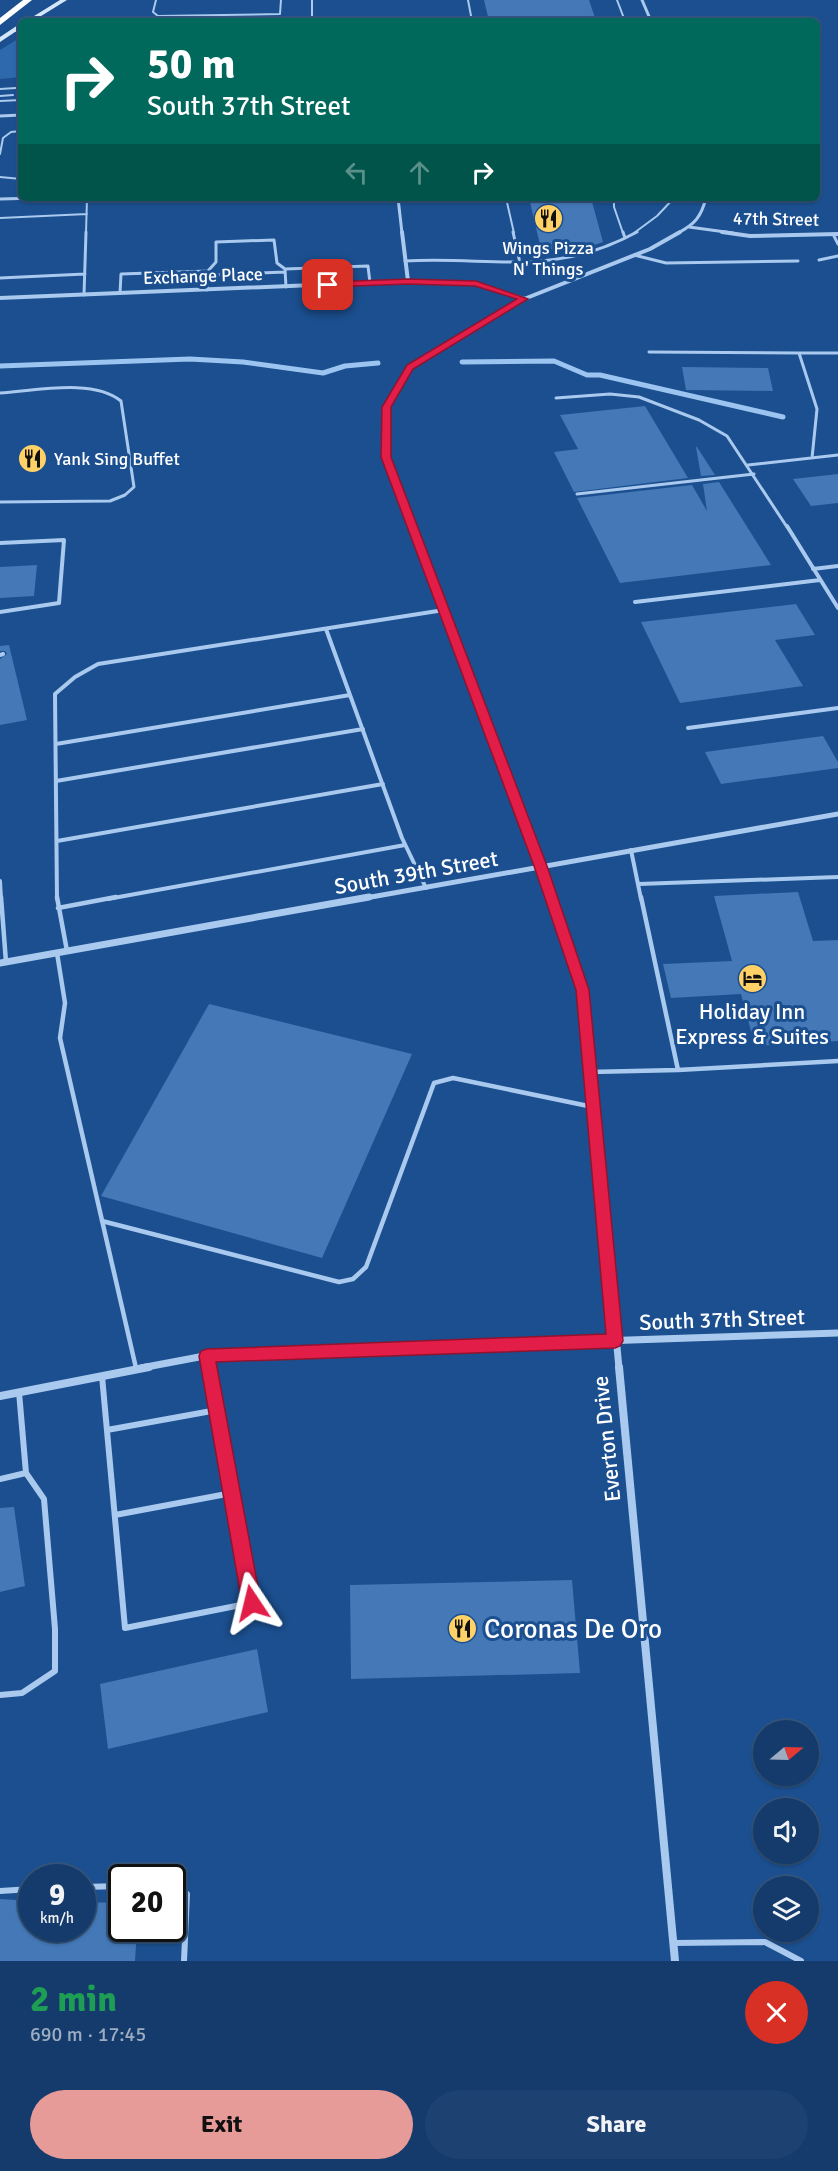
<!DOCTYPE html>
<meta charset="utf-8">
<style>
body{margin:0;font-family:Signika,sans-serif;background:#1d4271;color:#f1f3f6;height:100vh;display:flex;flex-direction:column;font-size:22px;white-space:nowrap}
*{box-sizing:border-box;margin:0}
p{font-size:20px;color:#9dadc1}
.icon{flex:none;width:33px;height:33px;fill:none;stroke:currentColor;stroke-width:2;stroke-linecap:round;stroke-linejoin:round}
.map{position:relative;height:1961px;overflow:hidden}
.drawer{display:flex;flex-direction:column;background:#143b6b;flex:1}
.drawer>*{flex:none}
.banner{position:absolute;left:18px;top:18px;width:802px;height:183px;border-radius:9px;box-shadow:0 2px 4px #0004,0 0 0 2px #33557e;background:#00695c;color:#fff;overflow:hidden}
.needle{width:39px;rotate:71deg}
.fabs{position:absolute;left:753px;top:1720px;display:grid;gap:12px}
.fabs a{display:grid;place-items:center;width:66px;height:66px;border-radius:50%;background:#143b6b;box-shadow:0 2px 4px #0004,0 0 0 2px #33557e;font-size:30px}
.speed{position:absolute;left:18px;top:1864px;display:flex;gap:12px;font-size:30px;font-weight:700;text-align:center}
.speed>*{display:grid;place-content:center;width:78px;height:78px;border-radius:50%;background:#143b6b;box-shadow:0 2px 4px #0004,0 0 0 2px #33557e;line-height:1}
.speed small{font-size:15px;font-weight:400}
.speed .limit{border:3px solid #111;border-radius:9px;background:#fff;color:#111}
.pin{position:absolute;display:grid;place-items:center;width:51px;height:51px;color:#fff;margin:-26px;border-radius:12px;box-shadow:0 3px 9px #0006}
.me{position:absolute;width:66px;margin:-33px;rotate:350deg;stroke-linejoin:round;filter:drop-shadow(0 0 4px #0008)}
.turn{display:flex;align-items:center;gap:21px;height:126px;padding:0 30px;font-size:27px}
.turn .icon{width:78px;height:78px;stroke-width:2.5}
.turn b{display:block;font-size:42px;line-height:51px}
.lanes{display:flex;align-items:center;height:57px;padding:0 30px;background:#0003;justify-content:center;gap:30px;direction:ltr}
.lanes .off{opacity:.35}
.round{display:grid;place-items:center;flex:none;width:63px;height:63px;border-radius:32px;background:#1d4271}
.head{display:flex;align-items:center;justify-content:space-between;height:102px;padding:0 30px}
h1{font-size:36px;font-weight:700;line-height:45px;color:#1e9e55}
.button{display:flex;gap:12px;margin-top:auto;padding:12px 30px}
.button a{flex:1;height:69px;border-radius:36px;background:#e69b98;color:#111;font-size:24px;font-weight:700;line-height:69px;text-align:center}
.button a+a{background:#1d4271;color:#f1f3f6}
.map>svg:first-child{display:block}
</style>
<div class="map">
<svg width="838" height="1961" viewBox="0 0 838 1961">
<rect width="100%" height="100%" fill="#1b4f8f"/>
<!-- green -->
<path fill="#2e69ad" d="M21 37V77L0 79V50Z"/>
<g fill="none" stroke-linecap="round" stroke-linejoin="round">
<!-- stream -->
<path stroke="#9cc4f0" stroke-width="5" d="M462 362 554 361 587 375H600L783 417
M0 366 190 359 243 362 323 373 345 366 378 363"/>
</g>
<!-- building -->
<path fill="#4478b7" d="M484 0H589L596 21H489Z
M529 198H591L603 242 586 248 541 249Z
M682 367 768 368 773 391 686 390Z
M645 406 688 478 574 492 554 452 578 449 560 415Z
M696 447H697L715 475 701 476Z
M838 474V503L811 506 793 479Z
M719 482 771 565 620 583 577 498 692 485 707 511 703 484Z
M37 565 34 596 0 598V567Z
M796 604 815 635 775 640 803 686 680 703 641 622Z
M9 645 27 720 0 725V659L7 654 5 651H0V646Z
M823 736 838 762V768L721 784 705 752Z
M798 892 813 941 838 940V1041L755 1046 741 994 671 998 663 964 732 961 714 896Z
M209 1004 412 1054 322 1258 101 1196Z
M14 1507 25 1586 0 1592V1508Z
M572 1580 580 1673 351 1679 350 1585Z
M257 1649 268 1712 108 1749 100 1684Z
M0 1899 32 1901V1929H82V1903L122 1902V1929H137L135 1961H0Z"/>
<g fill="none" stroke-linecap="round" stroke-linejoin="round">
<!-- lane-far4 -->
<path stroke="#a9c9ee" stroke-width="2" d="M156 0 153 12 158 16 280 14 281 0
M312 0V21
M468 0 472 21
M617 0 625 21
M11 31H21
M0 89 16 88
M0 96 13 95
M0 101 21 100
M0 154 3 138 11 132 21 131
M0 177 21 179
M506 198 514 233
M618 198 614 199V207L623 233
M0 218 87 214
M86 233 87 198
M634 233 657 216 674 198"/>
<!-- lane-far3 -->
<path stroke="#a9c9ee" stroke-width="3" d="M513 232 520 263
M623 232 625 238
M833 234 838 244
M634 255 666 263 798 261
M819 260 838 256
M405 261C493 256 553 278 637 232
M208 271 216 262V242L274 240 277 263 285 269
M208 275 285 272
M0 278 85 274
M286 287 285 269 368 266 370 283
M120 293 121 274 208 271 207 290
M84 295 86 232
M649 352 799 353
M0 393C35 391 93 378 121 401L134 487 125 495 110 501 0 502
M556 398 610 394 639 397 699 420 727 436 787 527
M812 458 817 409 799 353H838
M748 465 838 455
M577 494 754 474"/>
<!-- lane-far2 -->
<path stroke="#a9c9ee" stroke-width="4" d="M787 526 838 608
M0 543 64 540 59 603 0 612
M813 569 838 566
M635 602 820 580
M326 629 402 838 426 888
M0 655 3 654
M688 728 838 708
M56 744 350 695
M56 781 363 729
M57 841 383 784
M631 850 641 899
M0 881 1 899
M639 884 838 877
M57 899 55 694 75 677 98 664 444 610
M108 899 405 845"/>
<!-- lane-far1 -->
<path stroke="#a9c9ee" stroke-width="4.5" d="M1 897 6 962
M57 897 67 951
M58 908 116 897
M57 953 65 1003 60 1038 136 1368
M678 1070 838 1061
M590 1072 678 1070 641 897
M102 1221 339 1282 353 1279 366 1267 434 1083 453 1078 593 1107
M207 1356 209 1368"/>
<!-- lane -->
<path stroke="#a9c9ee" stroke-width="6" d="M102 1376 125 1628 251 1603 209 1367
M107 1430 217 1410
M0 1479 26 1473 19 1392
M115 1515 232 1493
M0 1695 22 1693 55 1671V1629L44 1499 26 1473
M172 1883 187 1894 184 1961
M82 1887 122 1886
M0 1891 32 1889
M673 1943 765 1942 801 1961"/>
<!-- street-far4 -->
<path stroke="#a9c9ee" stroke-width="3" d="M642 0 651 21
M0 116 21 115
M398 198 402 233
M0 199 39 198
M689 227 733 233
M678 233C695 224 701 217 706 198"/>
<!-- street-far3 -->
<path stroke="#a9c9ee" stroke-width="4" d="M402 232 408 281
M722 232 750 236 838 234
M0 298 408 281 476 284 524 299
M413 527 386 457V407L410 367 524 299 650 249 680 232"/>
<!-- street-far2 -->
<path stroke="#a9c9ee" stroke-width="5" d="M412 526 552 899
M360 899 838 814"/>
<!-- street-far1 -->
<path stroke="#a9c9ee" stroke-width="7" d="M552 897 583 990 619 1368
M0 963 369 897
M141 1368 215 1354 838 1333"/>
<!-- street -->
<path stroke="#a9c9ee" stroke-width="8" d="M619 1367 675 1961
M0 1396 149 1367"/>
<!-- secondary -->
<path fill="#d6e6fa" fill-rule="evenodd" d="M60 0H67L33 21H26Z
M21 23V28L0 42V37Z"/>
<!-- highway -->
<path fill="#fff" fill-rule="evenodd" d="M23 0H32L0 25V18Z"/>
</g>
<!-- route -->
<path fill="#e11d48" stroke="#92132f" stroke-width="1.5" d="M408 279 476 281 528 299 413 369 391 407V457L547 866 589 990 623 1341 620 1346 615 1348 216 1362 261 1603 258 1609 252 1611 245 1609 242 1603 199 1356 201 1351 207 1349 606 1334 576 990 534 866 381 457 382 407 407 365 517 299 475 286 408 284 328 287 324 285 328 282Z"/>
<!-- icons -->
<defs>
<symbol id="restaurant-disc" viewBox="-11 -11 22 22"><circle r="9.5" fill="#ffd166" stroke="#1b4f8f"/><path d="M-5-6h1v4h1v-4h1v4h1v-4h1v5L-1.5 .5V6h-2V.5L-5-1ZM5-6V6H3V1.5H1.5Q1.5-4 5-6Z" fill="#111"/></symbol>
<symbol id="hotel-disc" viewBox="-11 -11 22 22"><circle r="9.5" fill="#ffd166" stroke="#1b4f8f"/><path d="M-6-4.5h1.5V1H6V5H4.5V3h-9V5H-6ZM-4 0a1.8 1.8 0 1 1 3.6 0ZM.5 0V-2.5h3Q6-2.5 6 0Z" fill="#111"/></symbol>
</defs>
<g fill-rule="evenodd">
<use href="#restaurant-disc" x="532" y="202" width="33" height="33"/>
<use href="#restaurant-disc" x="16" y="442" width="33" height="33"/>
<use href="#hotel-disc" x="736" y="962" width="33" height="33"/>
<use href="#restaurant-disc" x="446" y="1612" width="33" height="33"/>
</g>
<g text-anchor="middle" stroke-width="6" stroke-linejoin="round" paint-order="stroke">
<!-- far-street labels -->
<g font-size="18" fill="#fff" stroke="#1b4f8f">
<text transform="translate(776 219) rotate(1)" y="6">47th Street</text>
<text transform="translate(203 276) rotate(-2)" y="6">Exchange Place</text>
</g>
<!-- far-poi labels -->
<g font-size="18" fill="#fff" stroke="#1b4f8f">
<text x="548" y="254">Wings Pizza<tspan x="548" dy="21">N' Things</tspan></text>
<text x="54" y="465" text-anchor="start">Yank Sing Buffet</text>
</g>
<!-- street labels -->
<g font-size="22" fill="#fff" stroke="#1b4f8f">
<text transform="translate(416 872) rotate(-10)" y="8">South 39th Street</text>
<text transform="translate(722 1319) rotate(-2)" y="8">South 37th Street</text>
<text transform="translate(606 1439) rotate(-96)" y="8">Everton Drive</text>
</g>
<!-- poi labels -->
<g font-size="22" fill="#fff" stroke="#1b4f8f">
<text x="752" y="1019">Holiday Inn<tspan x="752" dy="25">Express &amp; Suites</tspan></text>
</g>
<!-- near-poi labels -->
<g font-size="27" fill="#fff" stroke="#1b4f8f" text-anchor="start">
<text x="484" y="1638">Coronas De Oro</text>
</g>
</g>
</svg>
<div class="fabs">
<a><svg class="needle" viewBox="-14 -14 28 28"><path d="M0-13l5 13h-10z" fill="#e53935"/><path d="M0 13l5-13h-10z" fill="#9dadc1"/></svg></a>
<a><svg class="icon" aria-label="sound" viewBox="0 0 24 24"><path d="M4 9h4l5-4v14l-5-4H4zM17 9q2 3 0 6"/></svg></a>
<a><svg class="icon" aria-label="layers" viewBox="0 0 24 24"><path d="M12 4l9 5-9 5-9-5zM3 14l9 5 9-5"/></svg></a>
</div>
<div class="speed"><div>9<small>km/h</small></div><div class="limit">20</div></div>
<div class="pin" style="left:328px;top:285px;background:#d93025"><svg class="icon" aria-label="arrive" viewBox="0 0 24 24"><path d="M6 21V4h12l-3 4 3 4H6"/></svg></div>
<svg class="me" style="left:252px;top:1603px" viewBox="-20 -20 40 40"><path d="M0-17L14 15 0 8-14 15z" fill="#e11d48" stroke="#fff" stroke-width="4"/></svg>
<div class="banner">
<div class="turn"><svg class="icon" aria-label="right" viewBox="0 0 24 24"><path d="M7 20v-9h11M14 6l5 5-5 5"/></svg><div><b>50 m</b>South 37th Street</div></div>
<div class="lanes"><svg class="icon off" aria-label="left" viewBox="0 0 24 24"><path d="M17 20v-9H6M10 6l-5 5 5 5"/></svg><svg class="icon off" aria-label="ahead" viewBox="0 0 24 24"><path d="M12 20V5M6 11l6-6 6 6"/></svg><svg class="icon" aria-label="right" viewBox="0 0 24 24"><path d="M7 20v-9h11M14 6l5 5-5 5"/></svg></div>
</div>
</div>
<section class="drawer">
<div class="head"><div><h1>2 min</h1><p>690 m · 17:45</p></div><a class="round" style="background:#d93025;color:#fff"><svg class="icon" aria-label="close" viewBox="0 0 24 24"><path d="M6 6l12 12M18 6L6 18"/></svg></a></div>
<div class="button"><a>Exit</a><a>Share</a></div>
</section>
